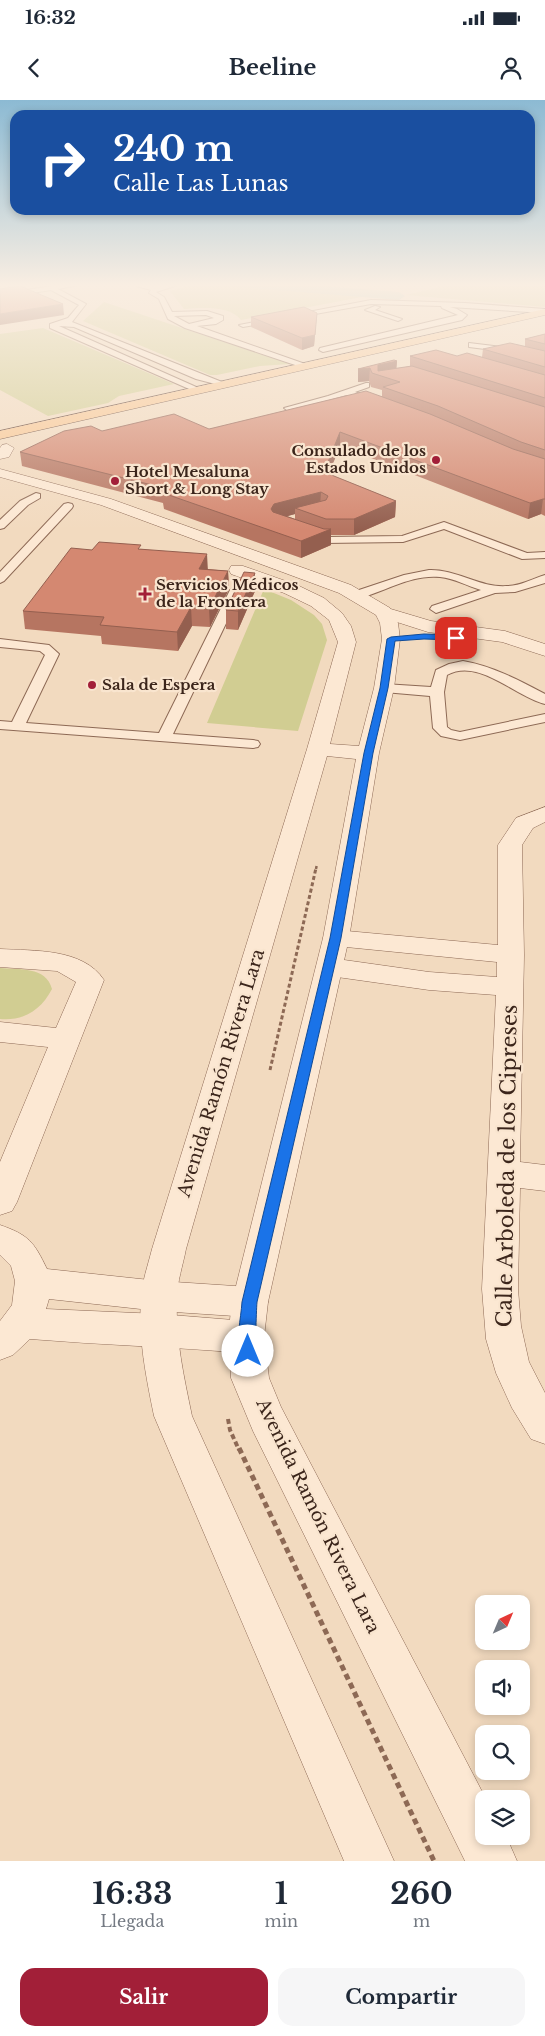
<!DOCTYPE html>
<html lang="es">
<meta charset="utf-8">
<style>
body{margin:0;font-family:"Libre Baskerville",serif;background:#f6f6f7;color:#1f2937;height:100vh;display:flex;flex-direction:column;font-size:19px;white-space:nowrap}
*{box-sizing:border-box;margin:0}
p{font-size:16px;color:#747a83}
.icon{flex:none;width:28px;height:28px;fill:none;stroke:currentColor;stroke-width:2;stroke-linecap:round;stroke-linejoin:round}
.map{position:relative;height:1761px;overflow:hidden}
.drawer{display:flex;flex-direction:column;background:#fff;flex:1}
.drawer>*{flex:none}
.guide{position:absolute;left:10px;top:10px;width:525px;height:105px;border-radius:15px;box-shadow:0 2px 8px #0003;background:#1a4fa0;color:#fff;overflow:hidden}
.needle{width:32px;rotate:44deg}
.fabs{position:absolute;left:475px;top:1495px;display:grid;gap:10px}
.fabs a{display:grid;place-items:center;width:55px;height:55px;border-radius:10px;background:#fff;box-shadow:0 2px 8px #0003;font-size:25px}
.pin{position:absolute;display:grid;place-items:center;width:42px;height:42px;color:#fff;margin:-21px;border-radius:10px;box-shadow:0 2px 8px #0006}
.me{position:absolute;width:55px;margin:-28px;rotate:0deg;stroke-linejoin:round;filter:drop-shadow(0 0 4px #0008)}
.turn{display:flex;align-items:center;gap:18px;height:105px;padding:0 20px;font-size:22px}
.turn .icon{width:65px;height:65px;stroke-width:2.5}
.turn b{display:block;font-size:35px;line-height:42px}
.eta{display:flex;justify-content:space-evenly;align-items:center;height:85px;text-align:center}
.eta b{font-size:30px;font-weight:700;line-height:35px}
.cta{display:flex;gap:10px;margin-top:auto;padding:10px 20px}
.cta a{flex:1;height:58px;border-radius:15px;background:#a21f38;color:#fff;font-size:20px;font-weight:700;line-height:58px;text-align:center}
.cta a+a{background:#f6f6f7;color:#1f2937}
.status{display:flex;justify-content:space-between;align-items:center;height:35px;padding:0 25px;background:#fff;direction:ltr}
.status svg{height:14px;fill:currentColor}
header{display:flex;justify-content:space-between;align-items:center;height:65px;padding:0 20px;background:#fff;font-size:22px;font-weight:700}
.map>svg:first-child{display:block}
</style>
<div class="status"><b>16:32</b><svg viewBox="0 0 49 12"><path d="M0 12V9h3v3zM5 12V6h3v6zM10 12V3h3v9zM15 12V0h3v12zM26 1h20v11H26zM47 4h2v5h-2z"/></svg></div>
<header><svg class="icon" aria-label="back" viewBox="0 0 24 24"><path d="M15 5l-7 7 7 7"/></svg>Beeline<svg class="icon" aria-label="person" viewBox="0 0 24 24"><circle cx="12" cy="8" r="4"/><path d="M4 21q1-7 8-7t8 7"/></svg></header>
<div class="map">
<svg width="545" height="1761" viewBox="0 0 545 1761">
<rect width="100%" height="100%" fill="#f2dabf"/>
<!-- green -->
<path fill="#d1cd92" d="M199 183 367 196 241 220C229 205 202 208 184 209L170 191Z
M457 183H545V207L406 195Z
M104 202 290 264 260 266 217 275H210L83 221Z
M43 228 174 284 119 296 108 303 48 316 0 290V234Z
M264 489 291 500 314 515 322 524 327 540 298 631 207 623Z
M0 868C19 870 46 866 52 889 41 910 24 921 0 919Z"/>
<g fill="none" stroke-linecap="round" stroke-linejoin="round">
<!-- canal -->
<path fill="#a3c3b4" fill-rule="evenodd" d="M231 183H284L399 192 405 196 399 200 237 187Z"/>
<defs>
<path id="service" d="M72 183H89L58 189 86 204 72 222 227 284 223 286 196 279 74 227 59 226 203 290 196 292 50 228V224L68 218 79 205 51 190 0 198V194Z
M137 183C148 183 155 188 168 184L167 183H175V186L156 192 164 197 172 212 207 211 223 216V220L216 224 197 226 311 266 304 268 185 228 168 219 159 199 149 193 151 190 136 186ZM206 215 214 218 189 224 174 216Z
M371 200 465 203 545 209V213L450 207 457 209 467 215 462 220 323 252 319 250 320 248 458 215 442 208 441 206 371 204 243 227 239 225Z
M375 206 380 207 375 210 402 219 398 221 365 210Z
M469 243 502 247 545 259V263L501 251 469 247Z
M366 283H369V287L355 292 379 302V306H373L347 295 288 311 284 308 328 296Z
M36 393 40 394V398L28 405 4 428 0 429V420L20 401Z
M68 403 72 404 73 406 72 408 4 481 0 483V472L64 404Z
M444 422 527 453 545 452V458L522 459 444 429 403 442 324 443 301 436 300 434 305 431 325 437 402 436Z
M429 470C456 469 480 488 507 486 520 486 532 479 545 475V483L515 492 495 493 436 513 430 509 432 506 481 490C467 486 454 478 440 477 411 474 384 492 357 499L351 495 353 492 404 475Z
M236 486 242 490 173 634 253 640 258 641 260 644 258 647 253 648 0 629V621L12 622 45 555 40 551 0 547V539L49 545 59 554 26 623 159 633 230 490Z
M463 561C492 566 519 580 545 594V604C515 597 479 557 447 575L444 592 447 627 451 630 460 632 545 614V622L460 640 441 636 433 628 430 596 384 592 377 588 384 584 431 587 436 570 449 564Z"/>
<path id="minor" d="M384 507 431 521 505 531 545 544V556L502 542 428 532 378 516 375 512 378 508Z
M545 707V722L533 728 522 745 524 855 520 1062 545 1065V1091L520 1088 518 1189 521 1226 529 1262 545 1293V1344L531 1339 512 1308 496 1273 486 1239 482 1189 496 895 429 890 330 876 320 873 316 867 320 861 330 858 429 872 497 877V862L336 846 327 844 323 838 327 832 336 830 498 845V745L516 718Z
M0 849C34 851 83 848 104 880L17 1102 12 1111 0 1115V1062L48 947 0 942V922L56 928 76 882 57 871 0 867Z
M0 1125C29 1135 34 1142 47 1169L159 1181 250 1187 263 1191 268 1202 263 1213 250 1217 159 1211 49 1199 46 1209 159 1214 246 1221 259 1226 264 1237 259 1248 246 1253C174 1247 102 1245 30 1239L13 1255 0 1260V1221L12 1205 15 1181 11 1166 0 1155Z"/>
<path id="tertiary" d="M7 344 14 348 9 357 0 359V348L2 345Z
M0 369 111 399 351 485 390 508 398 523 400 539 394 588 379 653 349 838 268 1202 264 1237 269 1278 281 1307 486 1699H484V1736H506L517 1761H465L253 1331 231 1278 228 1237 232 1202 323 838 356 659 327 656 186 1149C183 1165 177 1182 177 1198 175 1238 184 1277 192 1316L394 1761H344L154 1316C146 1277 138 1238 141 1198 142 1182 148 1165 152 1149L307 649 338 542 329 520 311 506 284 493 231 474 229 470 231 466H243L297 485 324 498 342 513 351 526 356 542 330 644 359 646 374 588 382 539 380 523 376 515 339 493 101 405 0 377Z"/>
<path id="primary" d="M545 209V215L0 339V331Z"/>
</defs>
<!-- service casing -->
<use href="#service" stroke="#8d6955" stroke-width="2"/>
<!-- minor casing -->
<use href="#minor" stroke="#8d6955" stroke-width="1"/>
<!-- tertiary casing -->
<use href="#tertiary" stroke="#8d6955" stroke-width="1"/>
<!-- primary casing -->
<use href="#primary" stroke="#5a382a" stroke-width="1"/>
<!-- path-far3 -->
<path stroke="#8d6955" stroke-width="2.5" stroke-dasharray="3 2" stroke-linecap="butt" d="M316 769 317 764"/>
<!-- path-far2 -->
<path stroke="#8d6955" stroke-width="3" stroke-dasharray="4 2.5" stroke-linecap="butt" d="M270 970 316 768"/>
<!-- path-far1 -->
<path stroke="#8d6955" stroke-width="4" stroke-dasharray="5 3" stroke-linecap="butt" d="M228 1319 230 1330 239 1350"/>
<!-- path -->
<path stroke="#8d6955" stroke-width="5" stroke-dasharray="6 4" stroke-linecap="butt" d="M239 1348 434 1761"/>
<!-- service -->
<use href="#service" fill="#fce8d3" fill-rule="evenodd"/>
<!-- minor -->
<use href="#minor" fill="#fce8d3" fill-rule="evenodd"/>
<!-- tertiary -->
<use href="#tertiary" fill="#fce8d3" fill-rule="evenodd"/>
<!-- primary -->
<use href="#primary" fill="#f9c793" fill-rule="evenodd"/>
</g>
<!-- wall -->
<path fill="#b67561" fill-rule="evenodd" d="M317 213 314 246 302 250 251 227V217Z
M545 234V416L541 414 528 419 340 346 329 374 396 401 395 417 354 435H331V445L301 458 164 409 163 403 22 366 20 352 102 331 209 329 382 296V290L371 287 369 281 358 282V269L397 261 396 269 410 266V256H457L482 257 483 249 525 246V239ZM295 414V419L287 416Z
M141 449 208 469 228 471 229 489 210 527 192 526 178 551 102 544 101 536 25 529 23 511 92 450Z
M255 473V491L238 530 226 529V510Z"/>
<!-- shaded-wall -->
<path fill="#945f4f" d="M63 204 64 215 0 225V214Z
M317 213 314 246 302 250V238Z
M397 261 396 274 378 275V265Z
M370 268 369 281 358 282V269Z
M340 332V346L323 387 324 372Z
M321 392 320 407 295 408V414L274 420 271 409 274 404Z
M543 399 541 414 528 419 530 403Z
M396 401 395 417 354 435V419Z
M331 429V445L301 458V441Z
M207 454 208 472 199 469Z
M228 471 229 489 210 527 209 509Z
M255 473V491L238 530V511Z
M191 507 192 526 178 551 177 532Z"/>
<!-- building -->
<path fill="#d48871" stroke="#945f4f" d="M20 186 63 204 0 214V189Z
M304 207 317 213 315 235 302 238 251 217Z
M545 234V244L525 239Z
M510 243 545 251V267L483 249Z
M436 250 457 256 467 253 545 275V298L410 256Z
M394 260 397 261 378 265V271L412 266 545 307V350L521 342 438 306 383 287 400 282 372 273 370 268 358 269Z
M366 291 430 314 513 349 545 359V399H543L530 403 340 332 324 372 396 401 354 419H326L295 408 326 400 328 396 321 392 274 404 271 409 273 412 324 429H331L301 441 163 393 164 388 20 352 64 331 91 326 102 331 174 314 209 329Z
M99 442 141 445 138 449 207 454 199 469 228 471 209 509 191 507 177 532 100 525 104 517 23 511 71 448 92 450Z
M244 472 255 473 238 511 226 510Z"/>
<!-- sky -->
<linearGradient id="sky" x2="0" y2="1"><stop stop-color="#8cbad3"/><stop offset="0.43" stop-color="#f9eee2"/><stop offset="1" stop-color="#f9eee2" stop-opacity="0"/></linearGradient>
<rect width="545" height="430" fill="url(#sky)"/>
<!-- route -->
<path fill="#1a73e8" stroke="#114b97" d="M424 534 456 535 460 538 456 540 424 539 395 541 388 588 373 653 341 838 257 1202C256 1213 256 1250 253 1256L248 1258 242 1256C235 1240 241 1219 242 1202L330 838 364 653 380 588 387 539 391 537Z"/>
<!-- markers -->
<g fill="#a21f38" stroke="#f9e5cf" stroke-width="2">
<circle cx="436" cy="360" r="5"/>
<circle cx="115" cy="381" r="5"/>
<path d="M142.5 486.5h5v5h5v5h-5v5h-5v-5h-5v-5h5z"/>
<circle cx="92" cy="585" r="5"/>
</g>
<g text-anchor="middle" stroke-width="4.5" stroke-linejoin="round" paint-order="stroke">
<!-- far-poi labels -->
<g font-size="15" font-weight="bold" fill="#3b251b" stroke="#f9e5cf" text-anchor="start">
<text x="426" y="356" text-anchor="end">Consulado de los<tspan x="426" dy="17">Estados Unidos</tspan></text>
<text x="125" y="377">Hotel Mesaluna<tspan x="125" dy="17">Short &amp; Long Stay</tspan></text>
<text x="156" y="490">Servicios Médicos<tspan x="156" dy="17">de la Frontera</tspan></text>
<text x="102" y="590">Sala de Espera</text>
</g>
<!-- street labels -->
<g font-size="18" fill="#3b251b" stroke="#f9e5cf">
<text transform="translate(221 973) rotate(-73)" y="6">Avenida Ramón Rivera Lara</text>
<text transform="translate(318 1416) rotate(64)" y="6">Avenida Ramón Rivera Lara</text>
</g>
<!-- near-street labels -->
<g font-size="21" fill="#3b251b" stroke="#f9e5cf">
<text transform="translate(507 1066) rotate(-89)" y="7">Calle Arboleda de los Cipreses</text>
</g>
</g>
</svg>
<div class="fabs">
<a><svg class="needle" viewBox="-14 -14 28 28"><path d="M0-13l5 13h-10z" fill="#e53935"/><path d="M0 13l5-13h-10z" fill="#747a83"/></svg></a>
<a><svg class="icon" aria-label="sound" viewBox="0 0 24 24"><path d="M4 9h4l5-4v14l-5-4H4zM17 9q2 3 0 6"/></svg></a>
<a><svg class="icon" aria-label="search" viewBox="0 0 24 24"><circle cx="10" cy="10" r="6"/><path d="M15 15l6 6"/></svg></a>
<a><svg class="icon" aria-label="layers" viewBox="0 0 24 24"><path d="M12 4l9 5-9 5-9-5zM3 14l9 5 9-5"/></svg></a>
</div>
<div class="pin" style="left:456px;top:538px;background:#d93025"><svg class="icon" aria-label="arrive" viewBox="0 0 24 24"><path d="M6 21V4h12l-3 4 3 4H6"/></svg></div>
<svg class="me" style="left:248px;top:1251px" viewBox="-20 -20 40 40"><circle r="19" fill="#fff"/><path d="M0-13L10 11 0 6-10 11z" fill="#1a73e8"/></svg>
<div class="guide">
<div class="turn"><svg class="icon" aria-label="right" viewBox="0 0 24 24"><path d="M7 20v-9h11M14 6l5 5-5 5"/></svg><div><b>240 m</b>Calle Las Lunas</div></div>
</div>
</div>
<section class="drawer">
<div class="eta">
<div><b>16:33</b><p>Llegada</p></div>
<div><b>1</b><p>min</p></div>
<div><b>260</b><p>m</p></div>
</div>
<div class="cta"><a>Salir</a><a>Compartir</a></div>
</section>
